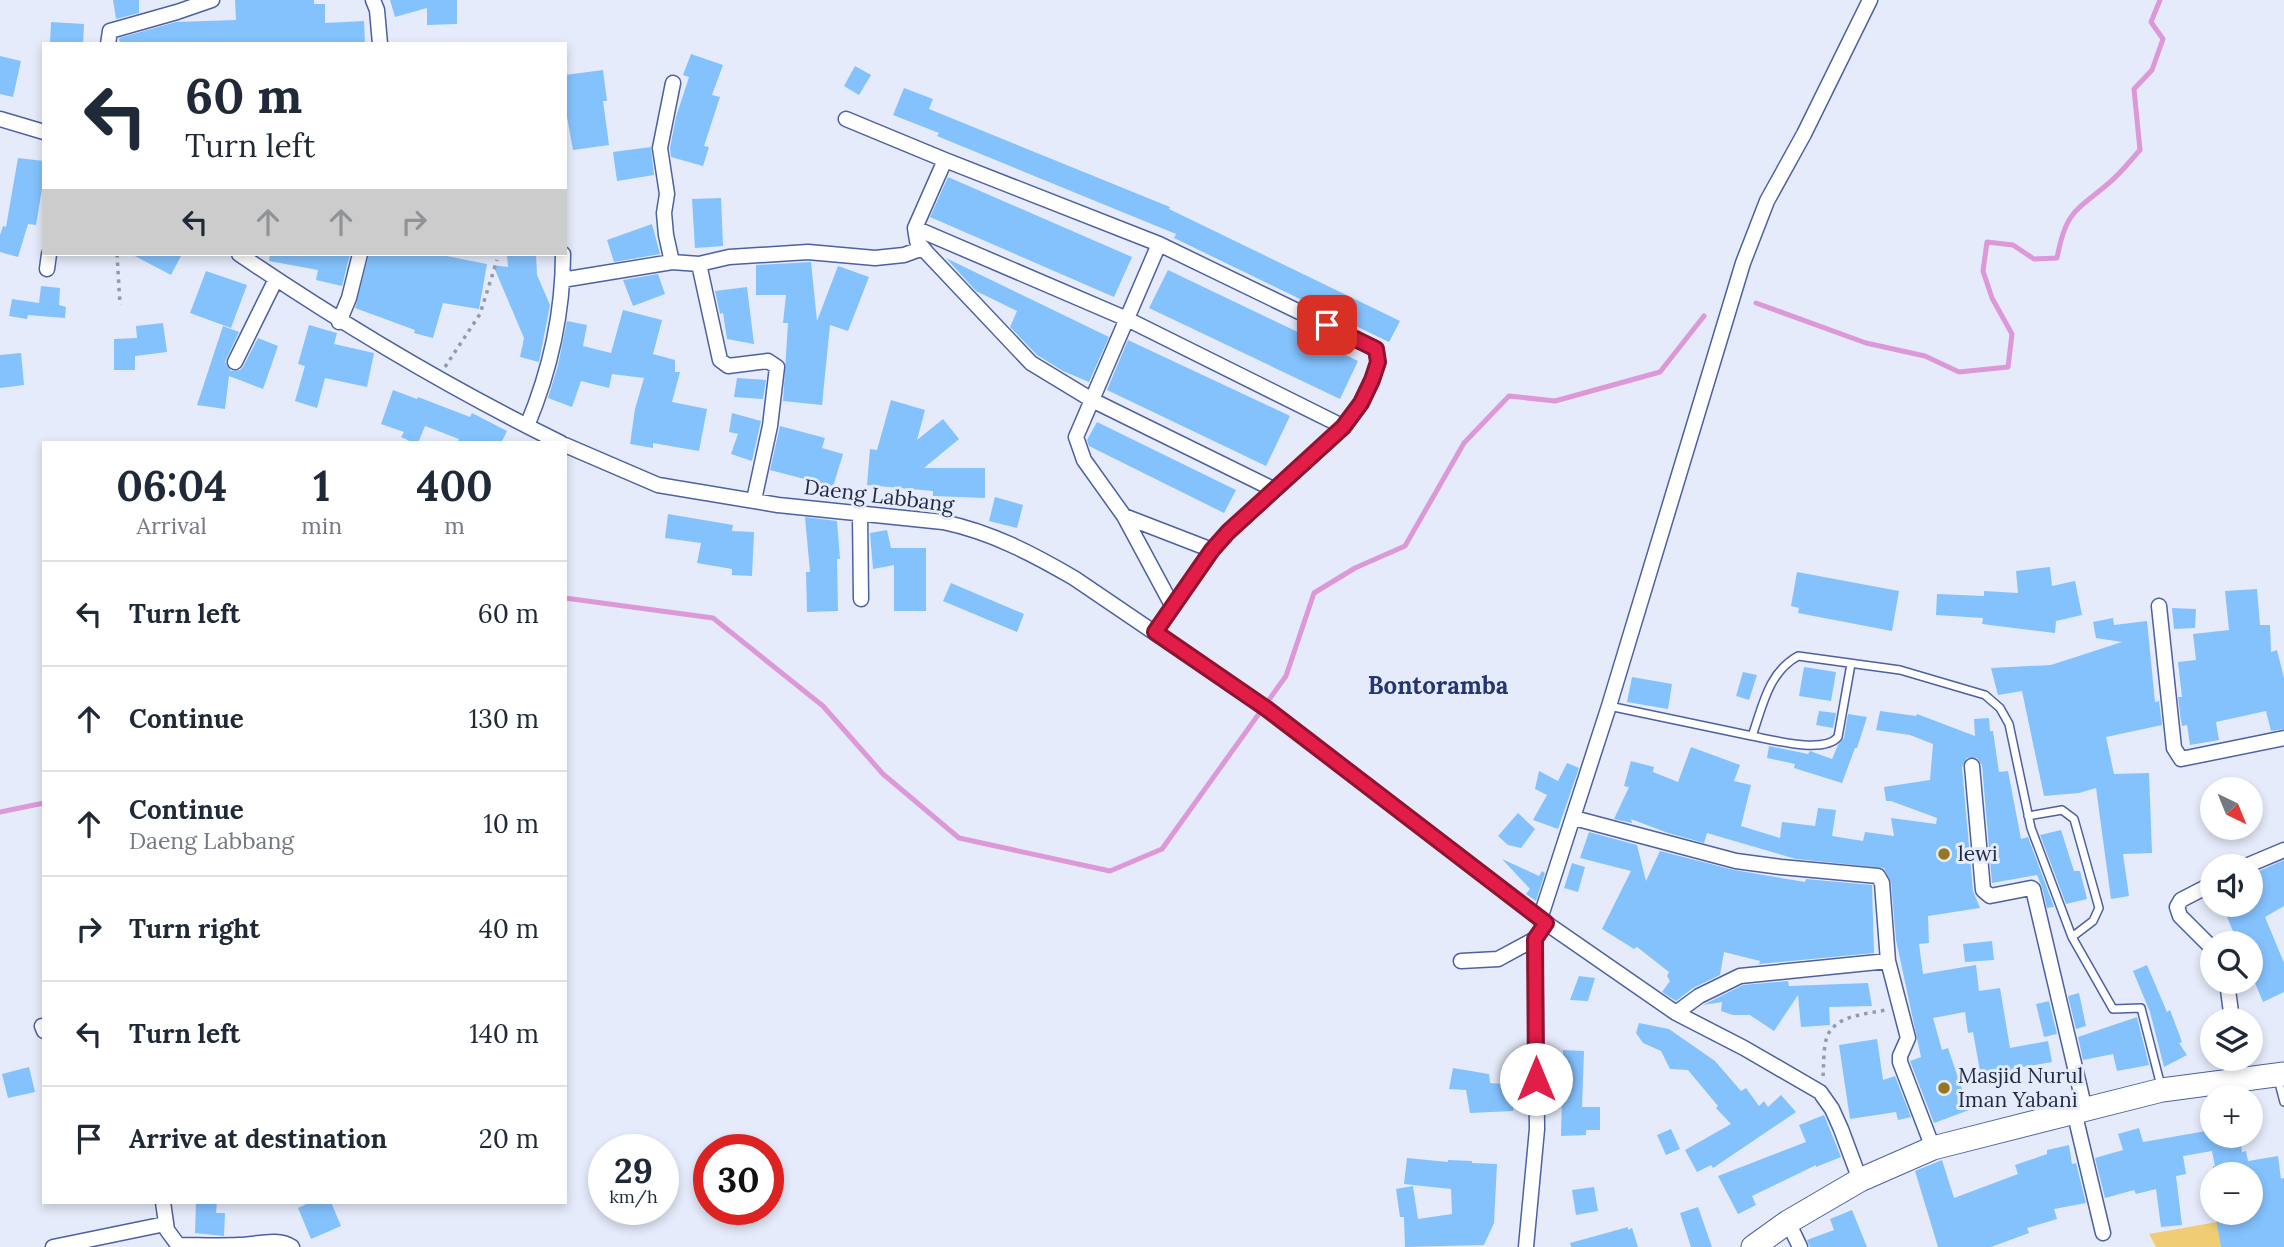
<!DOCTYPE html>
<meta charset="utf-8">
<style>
body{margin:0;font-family:Lora,serif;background:#f2f2f3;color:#1f2937;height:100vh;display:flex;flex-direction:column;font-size:26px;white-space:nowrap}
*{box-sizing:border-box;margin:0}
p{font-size:23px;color:#747a83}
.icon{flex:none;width:38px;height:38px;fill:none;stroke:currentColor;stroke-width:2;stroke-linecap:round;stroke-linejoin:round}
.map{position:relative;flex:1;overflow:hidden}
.panel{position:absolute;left:42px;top:441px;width:525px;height:763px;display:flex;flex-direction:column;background:#fff;border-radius:0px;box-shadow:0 4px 10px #0003}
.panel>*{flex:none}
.banner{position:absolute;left:42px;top:42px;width:525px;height:214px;border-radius:0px;box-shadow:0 4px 10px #0003;background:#fff;color:#1f2937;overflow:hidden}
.needle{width:46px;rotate:137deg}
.buttons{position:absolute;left:2200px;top:777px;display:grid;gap:14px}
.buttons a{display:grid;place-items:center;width:63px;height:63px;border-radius:50%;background:#fff;box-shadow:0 4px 10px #0003;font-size:35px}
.speed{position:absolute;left:588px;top:1134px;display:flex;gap:14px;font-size:35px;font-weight:700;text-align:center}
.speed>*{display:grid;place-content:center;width:91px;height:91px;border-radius:50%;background:#fff;box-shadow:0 4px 10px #0003;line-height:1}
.speed small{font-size:18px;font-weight:400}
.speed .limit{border:10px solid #d22;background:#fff;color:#111}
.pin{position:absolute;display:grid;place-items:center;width:60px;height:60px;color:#fff;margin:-30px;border-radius:14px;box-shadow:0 4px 10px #0006}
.me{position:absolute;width:77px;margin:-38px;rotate:0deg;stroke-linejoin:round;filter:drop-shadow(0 0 5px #0008)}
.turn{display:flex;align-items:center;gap:24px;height:147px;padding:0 28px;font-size:32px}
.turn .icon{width:91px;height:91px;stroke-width:2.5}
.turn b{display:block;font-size:49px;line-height:60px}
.lanes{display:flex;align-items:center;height:66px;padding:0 28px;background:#0003;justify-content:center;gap:35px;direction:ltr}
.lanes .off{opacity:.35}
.eta{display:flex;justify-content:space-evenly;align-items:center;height:119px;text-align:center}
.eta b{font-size:42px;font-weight:800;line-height:49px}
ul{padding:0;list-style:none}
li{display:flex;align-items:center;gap:21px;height:105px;padding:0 28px;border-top:2px solid #e0e1e3}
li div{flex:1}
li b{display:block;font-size:26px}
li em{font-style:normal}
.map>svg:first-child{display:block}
</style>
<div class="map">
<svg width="2284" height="1247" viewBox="0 0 2284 1247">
<rect width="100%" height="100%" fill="#e5ebfa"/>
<!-- green -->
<path fill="#f0cd74" d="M2217 1222 2221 1247H2156L2149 1234Z"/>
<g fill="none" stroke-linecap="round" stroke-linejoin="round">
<!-- stream -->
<path stroke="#dc98d9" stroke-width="5" d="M1756 303 1866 343 1925 356 1959 372 2008 367 2012 334 1992 298 1983 271 1987 242 2013 245 2034 259 2057 258C2066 210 2076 211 2109 183 2121 173 2130 161 2140 150L2134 89 2152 70 2163 39 2151 22 2160 0
M565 598 713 618 823 706 883 774 959 838 1110 871 1162 849 1286 676 1314 593 1355 568 1405 546 1464 443 1509 396 1555 401 1660 372 1704 316
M0 812 44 803"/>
</g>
<!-- building -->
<path fill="#84c2fd" d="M113 0H139V13L116 19Z
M235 0H314V4H325V23L364 21 365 44H120L119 38 176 22 236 20Z
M390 0H457V24L427 25V8L395 17Z
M51 22 84 24 83 44H50Z
M691 54 723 65 712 95 720 97 704 146 709 147 703 166 671 157 670 148 676 117 689 77 683 75Z
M0 56 21 61 13 97 0 94Z
M855 66 871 75 859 95 844 86Z
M603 70 607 101H603L609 145 573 150 565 106V75Z
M904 88 933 99 929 109 1170 207 1169 209 1400 321 1389 342 1174 238 1176 234 937 136 939 133 893 115Z
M651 147 654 175 617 181 613 152Z
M18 158 44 161V177L36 225 28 224 18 257 0 252V235L3 226 6 227Z
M948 177 1132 257 1114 297 930 217Z
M721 198 723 246 695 248 692 199Z
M652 224 660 254 614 262 607 240Z
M131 254H182L171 275Z
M270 254H350L342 286 316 280 318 270 269 261Z
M369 254H436L487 264 479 309 443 303 433 338 414 333 415 330 355 308Z
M507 254H536L537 275 550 305 539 362 520 357 524 338 493 265 508 267Z
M946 258 1109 337 1089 382 1063 371 1037 355 1010 327 1017 311 976 291Z
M811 262 817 321 838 266 869 277 848 331 830 325 822 405 783 401 788 323H783L786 295H756V265Z
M1168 270 1358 361 1340 399 1149 308Z
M206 271 247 285 231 328 190 313Z
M658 274 665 294 633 306 623 280Z
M41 286 60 288 59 305 66 307 65 318 28 315 27 319 9 316 12 299 39 303Z
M747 287 754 344 727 339 723 313 720 314 715 291Z
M623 310 662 320 653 354 675 360V372H680L672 402 707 409 699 451 653 443V448L630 444 635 409 644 378 612 374 609 388 581 381 572 407 548 398 558 365 567 321 587 325 583 346 611 353Z
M163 323 167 352 135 356V370H114V339L137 338 136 326Z
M309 325 337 333 334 344 374 353 367 387 325 378 317 408 295 401 305 366 298 364Z
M223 326 239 332 225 362 231 371 240 370 243 367 258 338 278 346 263 389 229 376 225 409 197 405Z
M1128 340 1290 416 1266 466 1107 390Z
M21 353 24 385 0 388V355Z
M737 378 766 380 763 399 734 397Z
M393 390 417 399 418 397 470 417 472 413 507 431 501 443H457L459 439 425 426 418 443H414L401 437 404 432 381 424Z
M891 400 925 410 917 440 943 419 959 439 924 468H985V498L933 496V491L867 485 870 449 877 450Z
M732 413 761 421 752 461 731 454 738 434 729 432Z
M1097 422 1236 490 1224 513 1089 446 1087 440Z
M780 426 825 438 822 448 843 454 832 490 815 484 816 482 770 470Z
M995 497 1023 505 1017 528 989 521Z
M668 514 733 525 732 531 754 532 752 576 732 575V569L697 563 701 543 665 538Z
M805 517 837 521 840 559H837L838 611 807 612 806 572H810Z
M887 530 891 548H926V611H894V565L873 569 870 533Z
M2050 567 2052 586 2075 581 2082 615 2056 621 2055 633 1982 624 1983 618 1936 615 1937 594 1984 596V591L2018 593 2016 571Z
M1797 572 1899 591 1892 631 1798 613 1799 608 1791 606Z
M951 583 1024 614 1017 632 943 601Z
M2257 589 2260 625H2270L2271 652 2277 650 2284 678V729L2271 731 2266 711 2216 722 2219 740 2190 745 2187 725 2182 726 2181 721 2178 697H2182L2178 662 2196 660 2193 634 2229 630 2225 591Z
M2172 608 2196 609 2195 628 2174 629Z
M2113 618 2114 625 2147 621 2155 702 2159 701 2162 725 2106 737 2114 774 2149 773 2152 853 2123 854 2129 896 2111 899 2096 788 2079 793 2044 796 2022 691 1998 695 1991 668 2051 665 2122 642 2096 638 2093 622Z
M1804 667 1836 672 1831 701 1799 696Z
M1743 672 1757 675 1749 700 1736 696Z
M1632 677 1672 684 1668 709 1627 702Z
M1819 711 1836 713 1833 728 1816 725Z
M1880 711 1916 716 1917 714 1975 736 1974 719 1989 718 1990 731H1993L1999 772 2008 771 2021 839 2028 837 2054 907 2047 908 2042 887 2037 875 1992 883 1982 765 1977 758H1967L1962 767 1973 891 1980 908 1928 916 1929 943 1919 944 1923 974 1976 965 1979 991 2000 988 2010 1048 2048 1041 2052 1062 2011 1069 2012 1072 1981 1077 1973 1032 1968 1033 1965 1012 1933 1018 1942 1050 1948 1048 1969 1110 1934 1123 1910 1061 1921 1057 1896 940 1891 882 1884 868 1796 859 1707 833 1704 843 1668 833 1631 819 1632 823 1614 819 1629 787 1624 786 1631 761 1654 767 1653 772 1678 782 1691 747 1740 765 1734 781 1751 785 1741 826 1780 838 1782 822 1815 826 1818 808 1836 810 1832 836 1863 841 1865 832 1894 836 1891 818 1936 824 1937 818 1891 801H1886L1884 787 1930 780 1933 744 1910 735 1876 730Z
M1848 714 1867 717 1857 748H1855L1842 783 1794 768 1795 764 1767 758 1769 746 1808 754 1810 751 1832 759 1838 745 1844 738Z
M1567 763 1579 768 1558 829 1533 820 1547 795 1535 789 1539 771 1558 781Z
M1518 813 1535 829 1521 848 1508 845 1498 836Z
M2061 830 2074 871H2080L2087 899 2066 904 2040 835Z
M1589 832 1637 845 1646 881 1660 851 1734 870 1805 882 1806 879 1872 885 1874 953 1759 964 1760 961 1724 952 1720 975 1693 988 1676 1001 1662 992 1670 981 1667 976 1669 972 1637 947 1634 949 1602 929 1631 871 1580 858Z
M1502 859 1539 876 1542 871 1545 873 1536 901 1526 894 1530 889Z
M2284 860V906L2265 917 2284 963V992L2263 1002 2250 971V943H2238L2222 905H2250V875Z
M1572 863 1585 867 1578 892 1564 888Z
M1992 941 1994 960 1965 962 1963 944Z
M2147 965 2167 1012 2170 1010 2182 1042 2179 1043 2187 1055 2164 1067 2150 1012 2133 971Z
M1579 976 1595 978 1588 1001 1570 1000Z
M1788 981 1789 986 1868 983 1872 1006 1829 1007 1830 1025 1801 1027 1798 995 1774 1031 1750 1015H1733L1721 1011 1722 1002 1703 1005 1743 985Z
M2079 993 2086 1026 2076 1029 2068 996Z
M2049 1001 2057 1034 2044 1037 2036 1004Z
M2137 1017 2149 1065 2117 1071 2113 1054 2083 1060 2078 1037Z
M1639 1023 1669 1029 1715 1061 1741 1091 1746 1088 1759 1106 1764 1101 1768 1107 1781 1095 1796 1112 1713 1168 1711 1165 1697 1172 1685 1150 1731 1124 1716 1108 1718 1106 1688 1070 1670 1069 1661 1051 1643 1043 1636 1033Z
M1877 1039 1883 1080 1895 1076 1911 1117 1898 1120 1896 1112 1850 1119 1839 1045Z
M1563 1050 1584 1051 1582 1107H1600V1130H1586V1135L1561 1136Z
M29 1067 35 1092 8 1098 2 1074Z
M1453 1068 1489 1074 1490 1083 1516 1085 1513 1111 1470 1113 1466 1090 1449 1089Z
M1824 1115 1841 1157 1816 1167V1165L1752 1196 1756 1205 1738 1214 1718 1176 1806 1142 1799 1125Z
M2139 1128 2143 1142 2212 1130V1136H2240L2242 1152 2246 1151 2248 1161 2278 1156 2281 1179 2284 1178V1247H2221L2215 1213H2250V1174H2213V1166H2215L2212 1151 2183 1156 2186 1174 2176 1176 2182 1225 2161 1227 2156 1189 2136 1194 2134 1190 2105 1198 2095 1158 2123 1150 2118 1134Z
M1671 1129 1680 1149 1666 1155 1657 1135Z
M2069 1145 2072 1164 2076 1163 2086 1203 2054 1209 2057 1219 2027 1228 2029 1233 1991 1247H1938L1915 1171 1942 1160 1954 1198 2018 1174 2015 1165 2047 1154V1150Z
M1407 1158 1448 1162V1160L1472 1161V1163L1497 1164 1494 1223 1484 1245 1405 1247 1404 1217H1400L1396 1189 1413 1186 1418 1219 1452 1214 1451 1189 1404 1184Z
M1594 1187 1598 1211 1576 1215 1572 1190Z
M196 1202H217L216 1213H225L224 1236 195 1233Z
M311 1202H331L341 1226 311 1239 298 1208Z
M1698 1207 1712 1247H1691L1680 1213Z
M1852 1210 1867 1247H1810L1807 1240 1834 1230 1830 1219Z
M1628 1227V1230L1632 1228 1638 1247H1571L1570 1243Z"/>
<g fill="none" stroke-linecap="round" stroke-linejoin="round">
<defs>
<path id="service" d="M1609 706 1752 736C1763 705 1768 673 1798 656L1900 670 1985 695 2000 708 2009 724 2031 828 2072 937 2113 1009 2141 1008 2161 1086
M1752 736C1773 740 1824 754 1838 737L1851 664
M2028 816 2062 810 2074 819 2099 908 2093 921 2072 937
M2278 1079 2284 1102"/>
<path id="minor" d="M373 0 377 10 380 44
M108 44 110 31 177 12 212 0
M673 83 660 148 667 194 664 213 666 235 672 262 699 264 729 257 808 252 875 258 904 255 923 248
M0 119 44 132
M846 119 945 160 1159 244 1376 349 1378 362 1372 380 1361 403 1344 427 1228 532 1212 550 1155 632
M945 160 915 228 1127 319 1344 427
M915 228 917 241 927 253 1031 363 1092 400 1273 489
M1159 244 1076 437 1084 460 1124 516 1173 607
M239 254C342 324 449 388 561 443
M699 264 720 360 728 366 768 361 777 367 770 426 754 500
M47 269 49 254
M562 280 672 262
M339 322 349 298 360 254
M235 362 276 279
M527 426C550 371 563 313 563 254
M565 445 658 485 778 505 943 522C991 532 1033 554 1074 578L1267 709 1546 923 1676 1013 1744 1048 1820 1092 1832 1109 1841 1129 1860 1180
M860 515 861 599
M1124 516 1212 550
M2159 606 2174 748 2181 759 2284 738
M1972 766 1983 890 1990 896 2031 888 2033 889 2085 1110
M1574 818 1736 861 1781 867 1878 876 1882 883 1888 961
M2246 866 2284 850
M2212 884 2181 900 2177 907 2180 916 2212 948
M1540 919 1609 706 1743 263 1767 201 1804 134 1870 0
M1461 961 1498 959 1535 939
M2227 982 2232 1020
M1676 1013 1699 996 1740 976 1888 961 1908 1038 1900 1056V1062L1933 1148
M42 1026 44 1031
M2238 1059 2241 1080
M2074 1111 2103 1233
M163 1202 167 1230 178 1245C198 1245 219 1246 239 1245 255 1245 278 1237 292 1247
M1788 1222 1800 1247
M53 1247 165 1224
M1526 1247 1537 1129 1535 939 1546 923"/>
<path id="primary" d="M1753 1247 1788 1222 1860 1180 1933 1148 2162 1090 2284 1074"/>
</defs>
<!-- service casing -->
<use href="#service" stroke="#4b61a2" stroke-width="10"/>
<!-- minor casing -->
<use href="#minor" stroke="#4b61a2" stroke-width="17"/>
<!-- primary casing -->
<use href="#primary" stroke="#4b61a2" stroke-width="25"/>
<!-- path -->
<path stroke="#929aae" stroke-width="3.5" stroke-dasharray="3.5 5" stroke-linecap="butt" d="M117 254 120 305
M445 367 480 314 497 260
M1823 1076C1824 1065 1823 1048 1827 1037 1835 1015 1867 1014 1886 1010"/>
<!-- service -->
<use href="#service" stroke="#fff" stroke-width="7"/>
<!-- minor -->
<use href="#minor" stroke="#fff" stroke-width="14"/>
<!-- primary -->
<use href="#primary" stroke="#fff" stroke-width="23"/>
</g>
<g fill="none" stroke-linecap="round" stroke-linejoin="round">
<defs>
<path id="route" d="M1327 325 1376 349 1378 362 1372 380 1361 403 1343 427 1228 532 1212 550 1155 632 1267 709 1546 923 1535 939 1536 1079"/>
</defs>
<!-- route casing -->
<use href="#route" stroke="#92132f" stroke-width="18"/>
<!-- route -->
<use href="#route" stroke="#e11d48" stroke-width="12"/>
</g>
<!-- markers -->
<g fill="#967720" stroke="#e5ebfa" stroke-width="2.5">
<circle cx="1944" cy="854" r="7"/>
<circle cx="1944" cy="1088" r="7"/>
</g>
<g text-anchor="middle" stroke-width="6" stroke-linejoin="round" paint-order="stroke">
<!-- street labels -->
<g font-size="21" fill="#1f2945" stroke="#e5ebfa">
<text transform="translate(879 496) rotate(7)" y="7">Daeng Labbang</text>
</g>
<!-- poi labels -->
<g font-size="21" fill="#1f2945" stroke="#e5ebfa" text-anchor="start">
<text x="1958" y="861">lewi</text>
<text x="1958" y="1083">Masjid Nurul<tspan x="1958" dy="24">Iman Yabani</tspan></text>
</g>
<!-- quarter labels -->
<g font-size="24" font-weight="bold" fill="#243672" stroke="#e5ebfa">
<text x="1438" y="694">Bontoramba</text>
</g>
</g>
</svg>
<div class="buttons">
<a><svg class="needle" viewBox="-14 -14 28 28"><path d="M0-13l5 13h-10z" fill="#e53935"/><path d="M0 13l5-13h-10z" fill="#747a83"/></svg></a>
<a><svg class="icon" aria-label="sound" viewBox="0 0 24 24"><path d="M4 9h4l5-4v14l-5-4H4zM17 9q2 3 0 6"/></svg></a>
<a><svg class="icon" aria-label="search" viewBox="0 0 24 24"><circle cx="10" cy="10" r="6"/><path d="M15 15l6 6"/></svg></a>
<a><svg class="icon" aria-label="layers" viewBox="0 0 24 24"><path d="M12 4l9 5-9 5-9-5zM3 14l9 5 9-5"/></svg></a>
<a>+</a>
<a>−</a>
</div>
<div class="speed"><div>29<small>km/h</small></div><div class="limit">30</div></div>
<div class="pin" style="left:1327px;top:325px;background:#d93025"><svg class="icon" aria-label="arrive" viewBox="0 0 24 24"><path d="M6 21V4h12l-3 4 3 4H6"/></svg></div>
<svg class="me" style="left:1536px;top:1079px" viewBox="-20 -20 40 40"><circle r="19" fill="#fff"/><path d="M0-13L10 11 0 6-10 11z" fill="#e11d48"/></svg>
<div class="banner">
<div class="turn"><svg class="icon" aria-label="left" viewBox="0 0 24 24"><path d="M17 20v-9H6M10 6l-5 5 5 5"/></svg><div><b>60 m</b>Turn left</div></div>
<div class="lanes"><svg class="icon" aria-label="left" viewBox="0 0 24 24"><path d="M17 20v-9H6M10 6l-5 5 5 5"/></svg><svg class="icon off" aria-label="ahead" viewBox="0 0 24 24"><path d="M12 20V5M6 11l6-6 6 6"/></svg><svg class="icon off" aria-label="ahead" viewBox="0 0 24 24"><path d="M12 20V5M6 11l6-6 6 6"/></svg><svg class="icon off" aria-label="right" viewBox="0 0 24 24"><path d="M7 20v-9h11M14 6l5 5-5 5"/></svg></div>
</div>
<section class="panel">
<div class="eta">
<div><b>06:04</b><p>Arrival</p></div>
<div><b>1</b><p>min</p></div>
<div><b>400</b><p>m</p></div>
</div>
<ul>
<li><svg class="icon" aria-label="left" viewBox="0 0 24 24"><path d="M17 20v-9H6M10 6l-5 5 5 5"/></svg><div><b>Turn left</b></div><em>60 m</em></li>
<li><svg class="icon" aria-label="ahead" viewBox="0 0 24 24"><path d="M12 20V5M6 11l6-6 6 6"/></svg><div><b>Continue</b></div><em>130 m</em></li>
<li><svg class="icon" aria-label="ahead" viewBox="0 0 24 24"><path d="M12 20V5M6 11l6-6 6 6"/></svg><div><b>Continue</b><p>Daeng Labbang</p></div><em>10 m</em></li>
<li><svg class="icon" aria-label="right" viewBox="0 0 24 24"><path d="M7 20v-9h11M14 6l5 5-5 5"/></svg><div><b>Turn right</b></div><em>40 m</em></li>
<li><svg class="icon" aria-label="left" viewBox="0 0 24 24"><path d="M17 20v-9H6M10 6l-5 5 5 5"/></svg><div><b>Turn left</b></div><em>140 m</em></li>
<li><svg class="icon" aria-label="arrive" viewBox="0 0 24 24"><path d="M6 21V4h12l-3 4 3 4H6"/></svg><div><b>Arrive at destination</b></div><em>20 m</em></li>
</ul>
</section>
</div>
